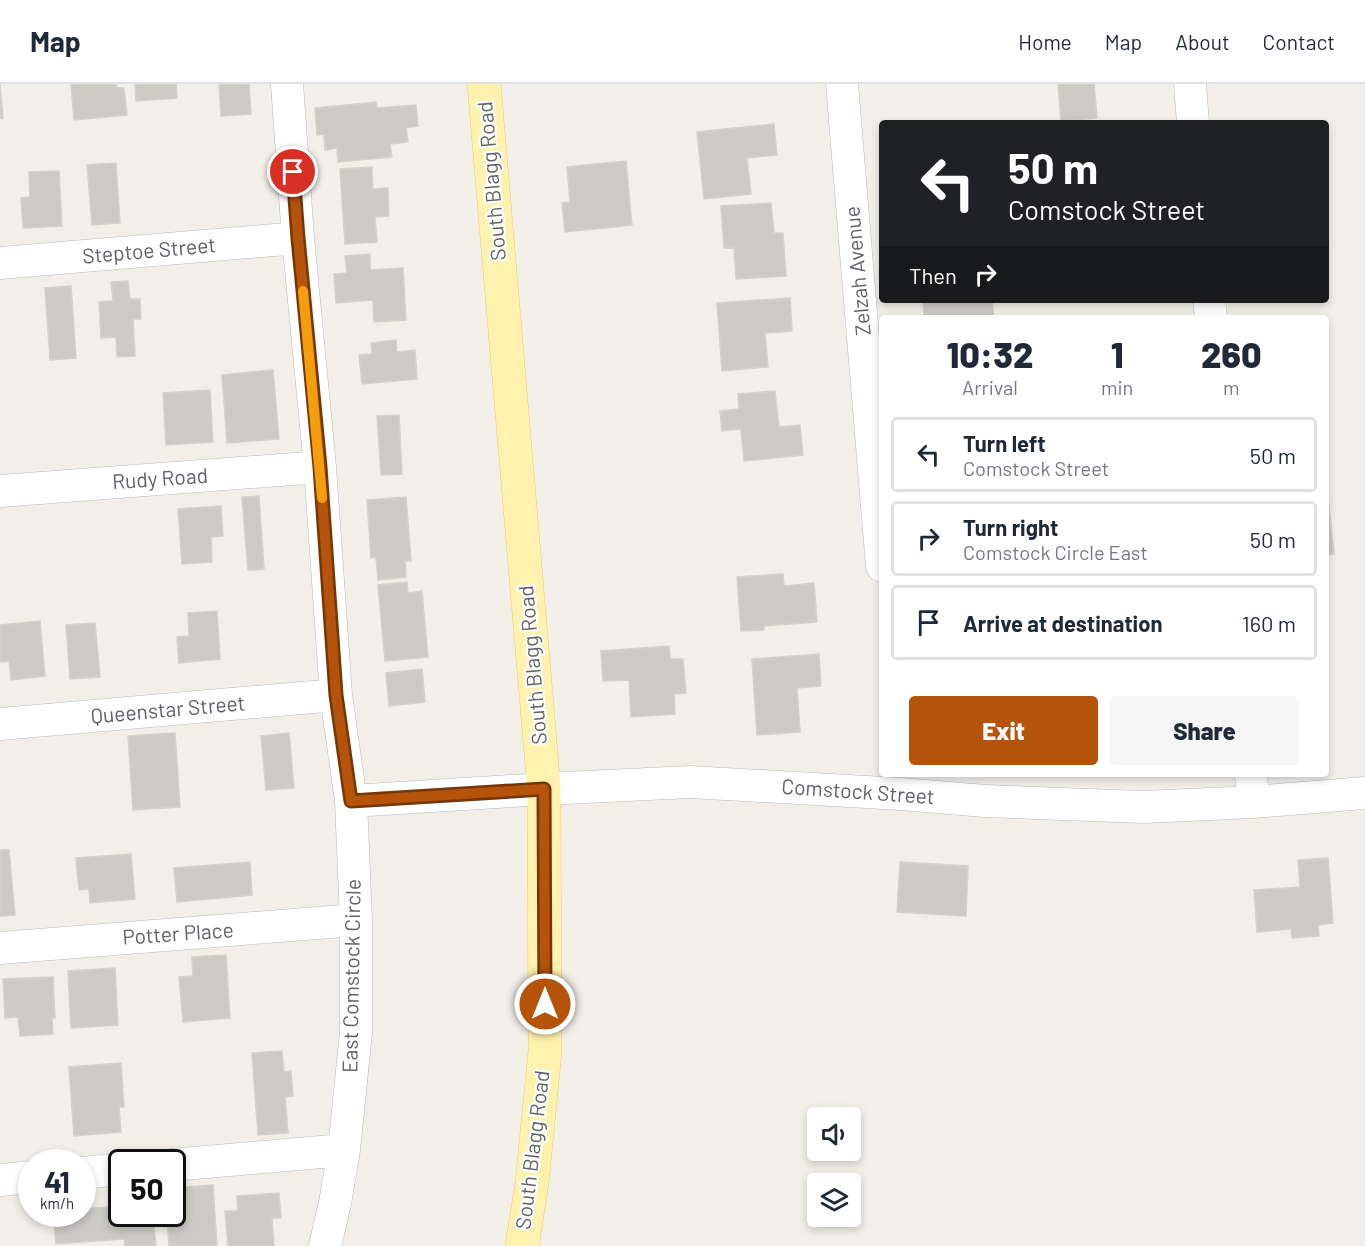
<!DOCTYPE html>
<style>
body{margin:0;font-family:Barlow,sans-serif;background:#f6f6f7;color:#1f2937;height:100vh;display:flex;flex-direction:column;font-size:22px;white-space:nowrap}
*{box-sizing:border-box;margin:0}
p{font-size:20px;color:#747a83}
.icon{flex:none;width:33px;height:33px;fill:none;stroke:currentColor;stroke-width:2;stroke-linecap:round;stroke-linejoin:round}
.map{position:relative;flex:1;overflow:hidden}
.panel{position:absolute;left:879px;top:231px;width:450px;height:462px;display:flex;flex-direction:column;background:#fff;border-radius:6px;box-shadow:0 3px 9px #0003}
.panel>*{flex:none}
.banner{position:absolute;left:879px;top:36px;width:450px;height:183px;border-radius:6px;box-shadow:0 3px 9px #0003;background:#202124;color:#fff;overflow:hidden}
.tools{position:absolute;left:807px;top:1023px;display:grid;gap:12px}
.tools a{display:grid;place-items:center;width:54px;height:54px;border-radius:6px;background:#fff;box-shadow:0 3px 9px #0003;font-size:30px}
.speed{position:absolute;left:18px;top:1065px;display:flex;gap:12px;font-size:30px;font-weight:700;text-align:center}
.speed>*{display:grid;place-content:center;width:78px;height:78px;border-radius:50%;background:#fff;box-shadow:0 3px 9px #0003;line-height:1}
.speed small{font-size:15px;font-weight:400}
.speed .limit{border:3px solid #111;border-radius:9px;background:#fff;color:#111}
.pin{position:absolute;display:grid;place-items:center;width:51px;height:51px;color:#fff;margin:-26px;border:3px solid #fff;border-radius:50%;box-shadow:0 2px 6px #0007}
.me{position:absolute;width:66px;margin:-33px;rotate:0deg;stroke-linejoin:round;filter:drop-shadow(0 0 4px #0008)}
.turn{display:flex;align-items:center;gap:21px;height:126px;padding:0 30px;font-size:27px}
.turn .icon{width:78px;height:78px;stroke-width:2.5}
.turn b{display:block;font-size:42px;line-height:51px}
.then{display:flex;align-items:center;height:57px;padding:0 30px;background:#0003;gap:12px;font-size:22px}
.eta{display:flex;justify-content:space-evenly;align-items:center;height:102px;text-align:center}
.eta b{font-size:36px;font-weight:800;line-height:42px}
.action{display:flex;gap:12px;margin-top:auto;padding:12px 30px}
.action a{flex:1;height:69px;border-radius:6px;background:#b45309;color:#fff;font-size:24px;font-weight:800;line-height:69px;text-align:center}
.action a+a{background:#f6f6f7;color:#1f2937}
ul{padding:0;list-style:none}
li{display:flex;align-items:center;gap:18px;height:75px;margin:0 12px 9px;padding:0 18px;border:3px solid #e0e1e3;border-radius:6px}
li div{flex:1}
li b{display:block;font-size:22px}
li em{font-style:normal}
header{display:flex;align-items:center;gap:36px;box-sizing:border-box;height:84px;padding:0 30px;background:#fff;border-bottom:2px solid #e0e1e3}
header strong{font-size:28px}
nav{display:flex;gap:33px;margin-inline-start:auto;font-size:21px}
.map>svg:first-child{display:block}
</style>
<header>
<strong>Map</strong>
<nav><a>Home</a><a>Map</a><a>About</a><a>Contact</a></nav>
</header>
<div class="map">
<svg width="1365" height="1162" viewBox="0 0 1365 1162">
<rect width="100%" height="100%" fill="#f1efe8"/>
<!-- building -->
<path fill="#cccac5" stroke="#d6d1c6" stroke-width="1.5" d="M0 0 3 34H0Z
M71 0H116L117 4H124L127 31 74 36Z
M135 0H176L177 14 136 17Z
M219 0H249L251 30 221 32Z
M1058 0H1094L1097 34 1061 37Z
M376 18 377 24 416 21 418 42 406 44 408 58 390 60 392 73 338 78 337 64 325 66 324 50 317 51 315 24Z
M774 40 777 71 747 74 751 110 704 115 697 48Z
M626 77 632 141 565 148 562 119 570 118 567 83Z
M116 79 120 139 92 141 87 81Z
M372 83 373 105 388 104 389 132 375 133 377 158 345 160 340 85Z
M59 87 62 142 23 144 21 114 30 113 29 88Z
M771 119 774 149H783L786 192 736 195 734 164H724L721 122Z
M370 170V186L403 184 406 236 374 238 373 216 336 219 334 190 347 189 345 172Z
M128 197 130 215H140L141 235H133L135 272 117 273 116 253 101 254 99 218 113 217 111 198Z
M71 202 76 274 50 276 45 204Z
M790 214 792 247 765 249 768 283 722 287 717 219Z
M923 216H992L994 234H924Z
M396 256 397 268 415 266 417 295 362 300 359 271 372 270 371 259Z
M273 286 279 355 227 359 222 291Z
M210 306 213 358 166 361 163 309Z
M775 307 779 343 800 341 803 371 744 377 741 345 722 347 720 327 739 325 738 310Z
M399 331 402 390 381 391 377 332Z
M1326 396 1334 470 1326 471Z
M259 412 264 485 248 486 242 413Z
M406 413 411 477H405L406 493 378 496 376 473 371 474 367 416Z
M221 422 223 452 211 453 212 478 182 480 178 425Z
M783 490 784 502 814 499 817 538 764 542V546L741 547 737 493Z
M407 498 408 509 422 507 428 573 385 577 378 501Z
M217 527 220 575 179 579 177 553 189 552 188 529Z
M40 537 45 592 11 596 9 577 0 578V541Z
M95 539 100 593 70 595 66 541Z
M669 562 670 575H683L686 609 674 610 675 630 631 633 629 596 603 597 601 567Z
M819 570 821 602 797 604 800 648 757 651 752 575Z
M422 585 425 618 389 622 386 589Z
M175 649 180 723 133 726 128 652Z
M289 649 294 704 266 706 261 652Z
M0 766H9L15 831 0 832Z
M131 770 135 815 90 819 89 805 79 806 76 774Z
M1328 774 1333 839 1318 841 1319 852 1292 854 1291 845 1257 848 1254 806 1300 803 1298 776Z
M250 778 252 811 177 818 174 784Z
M900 778 968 782 966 832 897 828Z
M226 871 230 934 183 938 179 893 193 892 192 873Z
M115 884 118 941 71 944 68 887Z
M53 893 55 934H52L53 950 20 952 18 933 5 934 3 895Z
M282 967 284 988 291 987 293 1012 285 1013 288 1049 258 1051 252 969Z
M121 979 124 1023H119L121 1048 74 1052 69 983Z
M213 1101 217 1162H169L167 1130H172V1104Z
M279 1109 281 1134H272L274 1162H228L225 1127H238L237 1112Z
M122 1122V1130H124V1136L153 1134 156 1162H125L124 1155 56 1160 53 1130H82V1125Z"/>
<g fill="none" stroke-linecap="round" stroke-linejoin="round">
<defs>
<path id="minor" d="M287 0 298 154 320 383 336 611 351 717 356 836V948L344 1066 335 1119 325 1162
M842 0 882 482
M1190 0 1193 39
M0 179 298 154
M1209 216 1211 234
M0 407 320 383
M0 640 336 611
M1251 690 1253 718
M351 717 544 705 690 698 901 710 985 717 1144 723 1253 718 1365 709
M0 864 356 836
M172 1081 344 1066
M82 1089 122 1085
M0 1096 32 1093"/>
<path id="major" d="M484 0 544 705 545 968 532 1099 522 1162"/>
</defs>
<!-- minor casing -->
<use href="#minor" stroke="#b5b8bc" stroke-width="33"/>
<!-- major casing -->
<use href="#major" stroke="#f2c960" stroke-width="34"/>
<!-- minor -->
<use href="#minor" stroke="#fff" stroke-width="32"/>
<!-- major -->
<use href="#major" stroke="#fff2af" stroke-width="33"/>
</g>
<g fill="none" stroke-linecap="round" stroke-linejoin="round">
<defs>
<path id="route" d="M293 88 298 154 320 383 336 611 351 717 544 705 545 920"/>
</defs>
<!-- route casing -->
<use href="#route" stroke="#753606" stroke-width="15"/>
<!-- route -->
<use href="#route" stroke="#b45309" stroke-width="10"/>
<!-- slow -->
<path stroke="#f59e0b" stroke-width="10" d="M303 207 322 414"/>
</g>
<g text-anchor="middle" stroke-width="4.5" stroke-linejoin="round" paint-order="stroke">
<!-- street labels -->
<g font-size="21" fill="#5f6368" stroke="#fff">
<text transform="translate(492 97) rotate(-95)" y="7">South Blagg Road</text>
<text transform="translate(149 167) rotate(-5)" y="7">Steptoe Street</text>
<text transform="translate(858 187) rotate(-95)" y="7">Zelzah Avenue</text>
<text transform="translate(160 395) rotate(-4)" y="7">Rudy Road</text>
<text transform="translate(533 581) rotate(-95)" y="7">South Blagg Road</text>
<text transform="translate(168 626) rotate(-5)" y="7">Queenstar Street</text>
<text transform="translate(858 708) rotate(4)" y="7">Comstock Street</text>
<text transform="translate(178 850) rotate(-4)" y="7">Potter Place</text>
<text transform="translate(352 892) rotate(-89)" y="7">East Comstock Circle</text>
<text transform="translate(533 1066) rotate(-83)" y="7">South Blagg Road</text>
</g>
</g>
</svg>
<div class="tools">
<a><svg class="icon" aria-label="sound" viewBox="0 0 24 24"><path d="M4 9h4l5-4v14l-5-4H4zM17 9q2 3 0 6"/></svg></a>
<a><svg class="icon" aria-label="layers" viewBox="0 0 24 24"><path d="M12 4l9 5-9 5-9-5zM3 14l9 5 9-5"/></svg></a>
</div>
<div class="speed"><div>41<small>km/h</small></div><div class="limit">50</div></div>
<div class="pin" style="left:293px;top:88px;background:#d93025"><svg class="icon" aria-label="arrive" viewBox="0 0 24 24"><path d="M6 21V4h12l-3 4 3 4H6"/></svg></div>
<svg class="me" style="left:545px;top:920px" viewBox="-20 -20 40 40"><circle r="17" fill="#b45309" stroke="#fff" stroke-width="3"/><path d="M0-11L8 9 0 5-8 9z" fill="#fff"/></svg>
<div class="banner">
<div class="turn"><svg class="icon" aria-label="left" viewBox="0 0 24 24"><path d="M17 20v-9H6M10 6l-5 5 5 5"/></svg><div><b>50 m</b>Comstock Street</div></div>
<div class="then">Then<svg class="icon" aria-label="right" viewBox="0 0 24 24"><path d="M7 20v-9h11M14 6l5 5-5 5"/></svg></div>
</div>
<section class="panel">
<div class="eta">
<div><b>10:32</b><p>Arrival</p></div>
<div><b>1</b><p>min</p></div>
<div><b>260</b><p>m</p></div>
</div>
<ul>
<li><svg class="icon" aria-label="left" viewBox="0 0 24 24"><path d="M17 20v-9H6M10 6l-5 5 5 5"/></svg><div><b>Turn left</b><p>Comstock Street</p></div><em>50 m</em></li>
<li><svg class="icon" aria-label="right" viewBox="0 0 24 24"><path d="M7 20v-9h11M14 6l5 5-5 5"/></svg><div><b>Turn right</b><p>Comstock Circle East</p></div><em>50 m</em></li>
<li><svg class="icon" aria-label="arrive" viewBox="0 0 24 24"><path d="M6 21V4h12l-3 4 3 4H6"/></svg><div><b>Arrive at destination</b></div><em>160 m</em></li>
</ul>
<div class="action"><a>Exit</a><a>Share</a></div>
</section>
</div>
